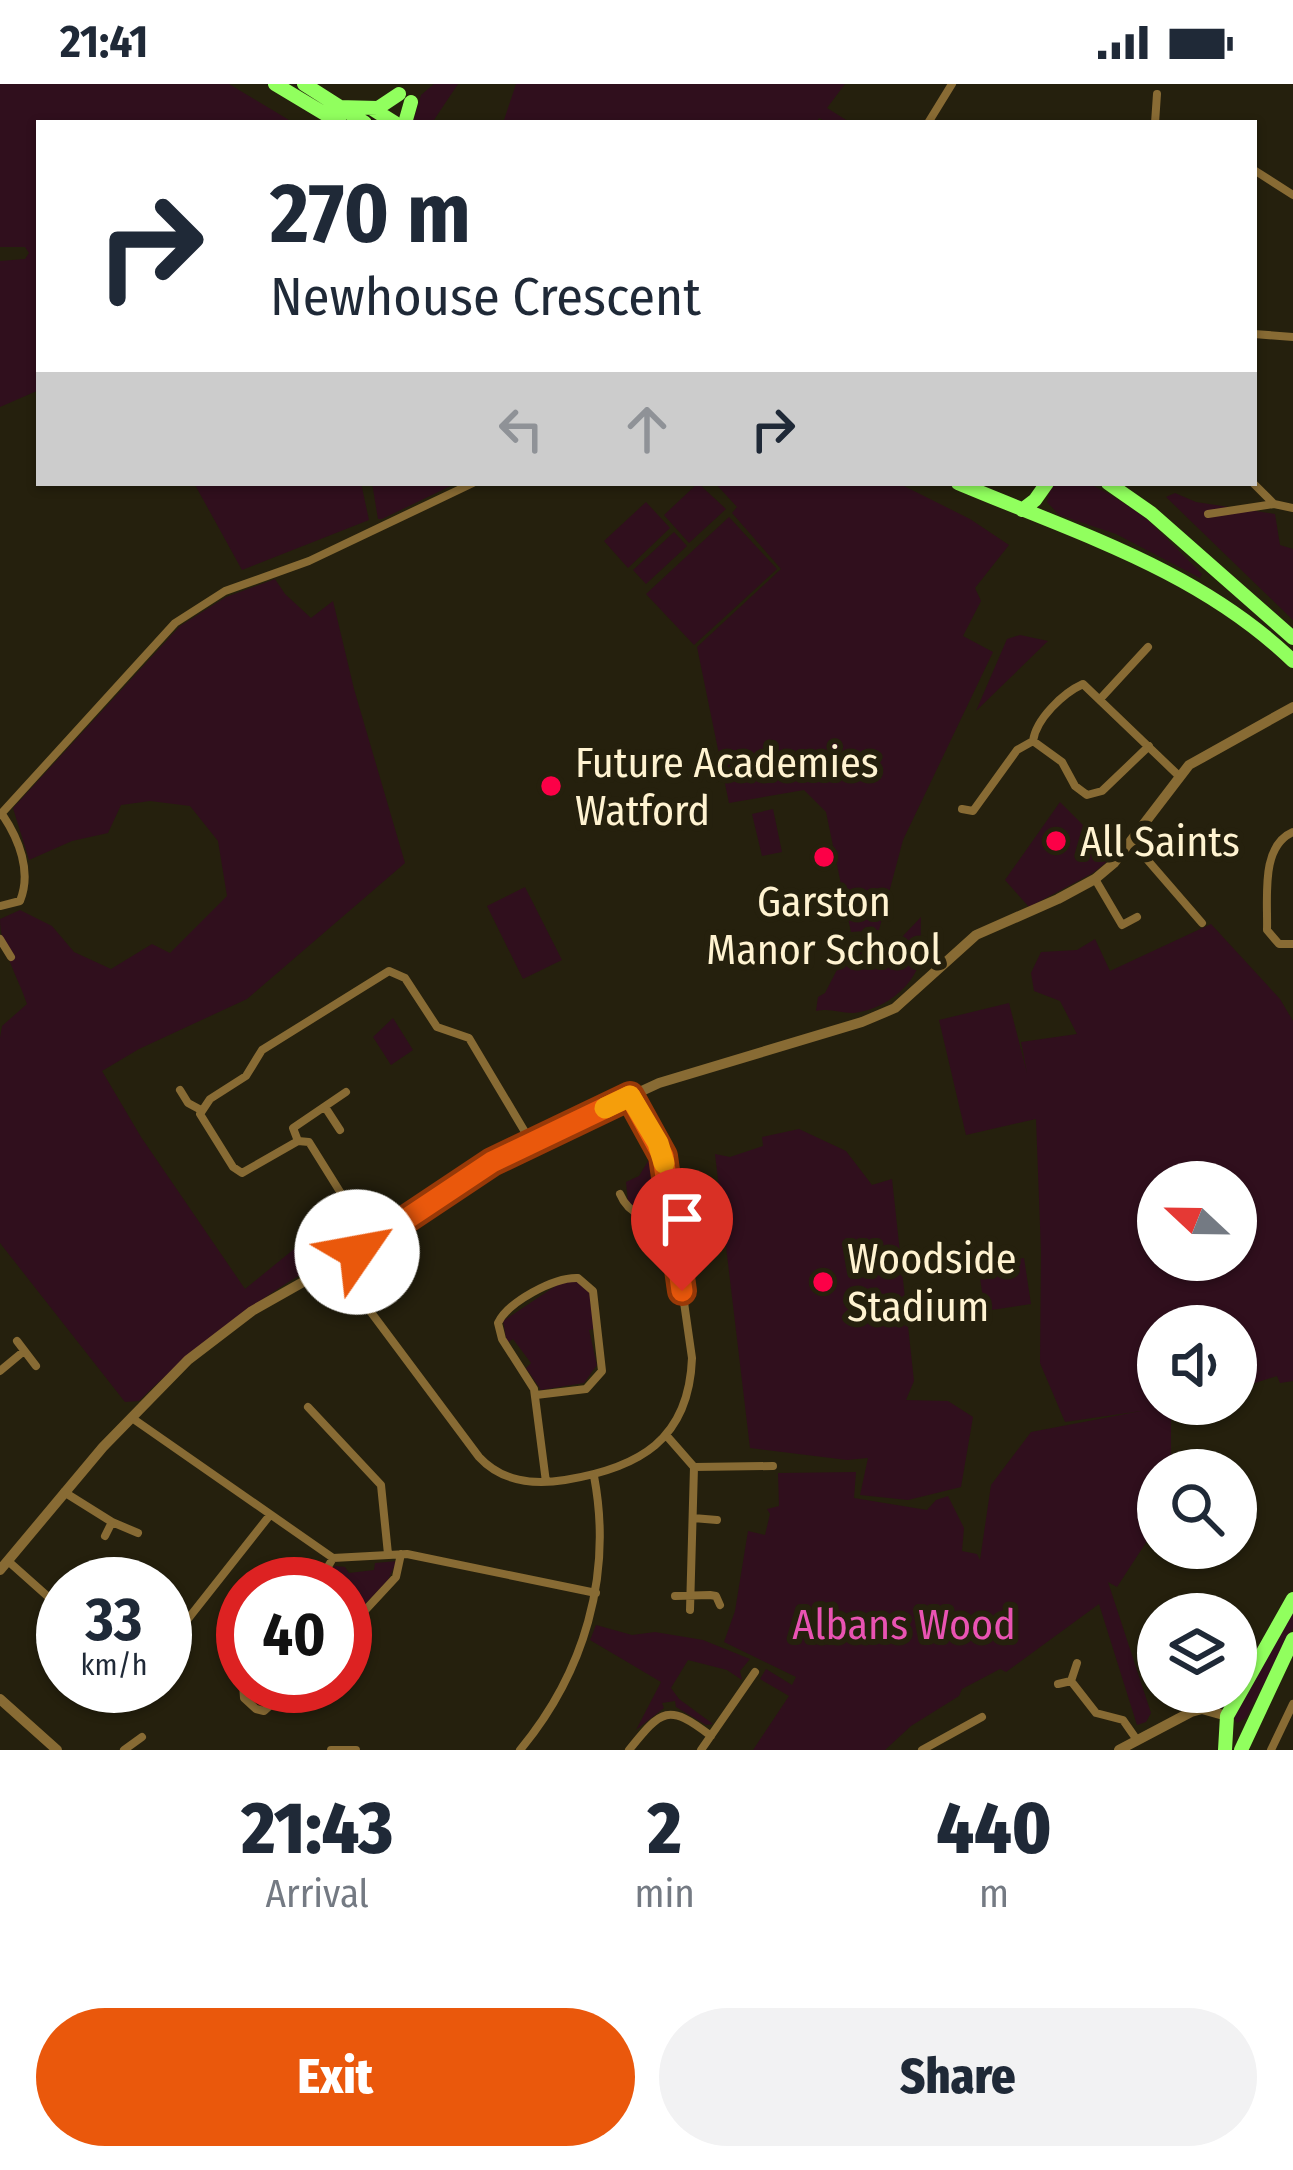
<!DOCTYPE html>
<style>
body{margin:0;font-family:"Fira Sans Condensed",sans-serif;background:#f2f2f3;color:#1f2937;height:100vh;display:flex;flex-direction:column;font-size:45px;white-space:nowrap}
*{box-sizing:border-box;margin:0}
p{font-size:39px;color:#747a83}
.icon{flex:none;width:66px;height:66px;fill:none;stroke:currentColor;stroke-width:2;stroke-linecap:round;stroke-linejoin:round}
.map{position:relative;height:1666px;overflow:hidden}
.panel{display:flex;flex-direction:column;background:#fff;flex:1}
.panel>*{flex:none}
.guide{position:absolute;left:36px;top:36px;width:1221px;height:366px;border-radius:0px;box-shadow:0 3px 9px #0004;background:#fff;color:#1f2937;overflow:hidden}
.needle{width:78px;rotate:292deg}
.tools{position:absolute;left:1137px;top:1077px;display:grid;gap:24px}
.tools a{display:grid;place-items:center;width:120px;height:120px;border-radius:50%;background:#fff;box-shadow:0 3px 9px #0004;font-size:60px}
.speed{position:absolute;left:36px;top:1473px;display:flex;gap:24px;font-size:60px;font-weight:700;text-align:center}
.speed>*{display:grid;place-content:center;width:156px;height:156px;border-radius:50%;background:#fff;box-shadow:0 3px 9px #0004;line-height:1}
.speed small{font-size:30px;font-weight:400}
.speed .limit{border:18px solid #d22;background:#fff;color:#111}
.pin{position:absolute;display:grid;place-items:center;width:102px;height:102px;color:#fff;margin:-123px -51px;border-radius:50% 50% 50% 0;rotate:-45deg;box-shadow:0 0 12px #0007}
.pin .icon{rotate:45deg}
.me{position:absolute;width:132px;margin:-66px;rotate:57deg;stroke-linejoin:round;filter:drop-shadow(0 0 9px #0008)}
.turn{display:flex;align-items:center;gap:42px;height:252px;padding:0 36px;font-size:54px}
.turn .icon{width:156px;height:156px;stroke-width:2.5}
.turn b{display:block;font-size:84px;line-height:102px}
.lanes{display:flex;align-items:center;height:114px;padding:0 36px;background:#0003;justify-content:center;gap:60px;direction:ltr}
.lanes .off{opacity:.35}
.eta{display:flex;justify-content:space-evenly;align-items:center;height:204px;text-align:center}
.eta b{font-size:72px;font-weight:800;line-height:84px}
.cta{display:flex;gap:24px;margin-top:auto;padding:24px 36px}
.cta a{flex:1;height:138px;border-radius:72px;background:#ea580c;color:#fff;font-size:48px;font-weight:800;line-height:138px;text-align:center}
.cta a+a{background:#f2f2f3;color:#1f2937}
.status{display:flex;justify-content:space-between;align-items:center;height:84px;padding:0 60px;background:#fff;direction:ltr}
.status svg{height:33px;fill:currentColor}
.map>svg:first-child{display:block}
</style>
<div class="status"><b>21:41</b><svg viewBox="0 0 49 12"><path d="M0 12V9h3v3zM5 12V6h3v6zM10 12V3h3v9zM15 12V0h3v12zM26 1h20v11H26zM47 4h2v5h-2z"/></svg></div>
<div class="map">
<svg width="1293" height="1666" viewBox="0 0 1293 1666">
<rect width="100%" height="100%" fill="#25200d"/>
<!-- green -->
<path fill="#300f1d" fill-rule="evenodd" d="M0 0H229L294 39H39V306L0 323V177L25 175 29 169 25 163H0Z
M434 0H458L432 39H413L421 11Z
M516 0H845L827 24 851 39H828L819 34 816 39H503Z
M194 399H361L369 436 242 486Z
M372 399H457L382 435H378Z
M698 399 726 425 689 459 664 431Z
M715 399H898L970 435 1009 461 975 504 981 517 963 552 993 568 903 756 879 846 851 848 826 728 804 706 729 719 697 563 781 485 732 429 737 423Z
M1052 399H1088L1111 411 1145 433 1202 490 1200 494 1116 450 1059 431 1047 418Z
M1175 409 1196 418 1275 430 1280 461 1293 465V536L1166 413Z
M646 418 670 444 628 484 604 457Z
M729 433 777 485 694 561 646 510Z
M674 448 687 462 646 500 633 486Z
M275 495 285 510 311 534 333 517 354 605 405 779 247 915 139 965 102 987 141 1053 245 1205 347 1122 361 1152 360 1157C277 1200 205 1252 139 1317L125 1318 0 1159V954L2 942 27 920C18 893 0 864 0 835L20 826 52 842 74 868 111 885 152 860 170 869 227 812 218 757 190 722 150 717 121 721 108 749 72 757 29 776 13 724 180 542 226 513Z
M1020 551 1048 557 976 627 1007 555Z
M1060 718 1114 772 1093 789 1029 823 1005 796Z
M773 725 782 768 762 772 752 730Z
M525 803 562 876 523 895 487 822Z
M921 833C920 849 923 876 915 889 903 911 877 927 853 929 839 929 831 924 816 927L818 913 825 909 840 880 875 861 900 855Z
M1211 840 1280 915 1293 937V1297L1280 1299 1277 1292 1236 1305V1242H1158V1320L1201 1323 1171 1333V1386H1158V1440L1117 1503 1108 1498 1151 1629 1146 1638 1137 1641 1099 1520 1006 1588 1000 1585 962 1605 959 1612 911 1642 885 1666H753L789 1612 760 1595 766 1585 792 1601 796 1593 724 1558 735 1527 748 1447 765 1451 770 1430 767 1425 779 1422 778 1389 856 1388 854 1414 927 1426 936 1416 948 1412 964 1444 962 1467 977 1470 980 1476 991 1401 1031 1348 1141 1327 1065 1338 1040 1279 1041 1168 1036 1035 966 1051 939 936 1009 919 1027 989 1021 958 1077 950 1060 917 1034 907 1031 889 1041 868 1077 866 1095 855 1110 887ZM1158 1098H1236V1176H1158Z
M393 934 413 966 391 981 373 953Z
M630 1023 652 1059 661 1092 658 1097 662 1132 637 1118 633 1123 628 1118 626 1098 639 1092 650 1074 624 1026Z
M799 1045 846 1067 872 1101 892 1095 914 1297 906 1316 948 1317 973 1333 961 1403 908 1416 860 1411 868 1374 847 1376 750 1364 715 1070 730 1073 763 1062 762 1053Z
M1024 1174 1031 1220 985 1227 978 1181Z
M577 1196 589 1206 594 1245 589 1246 597 1281 584 1299 541 1306 526 1284 531 1279 513 1255 507 1259 503 1237 560 1199Z
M397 1477 388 1496 348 1538 345 1500H322L335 1482 345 1483 349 1489 374 1486 375 1479Z
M1293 1523V1544L1246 1634 1237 1639 1233 1633Z
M596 1541 632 1551 655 1548 703 1556 750 1575 740 1587 742 1596 727 1586 688 1576 671 1604 679 1615 713 1640 706 1641 676 1623 675 1617 662 1619 664 1624 636 1646 661 1598 590 1556Z"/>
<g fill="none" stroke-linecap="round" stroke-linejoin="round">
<!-- minor -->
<path stroke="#886b34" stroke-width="8" d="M928 39 952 0
M1155 39 1157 10
M1254 86 1293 111
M1254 250 1293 253
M1253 399 1274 420 1293 424
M1208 430 1274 420
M1101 614 1148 563
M1033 657 1062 678 1075 702 1087 711 1102 707 1149 662
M962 725 973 727 1017 666 1033 657C1036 635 1063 609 1083 600L1179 692
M0 731 175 539 225 507 309 477 473 399
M1293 748C1260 762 1268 814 1267 846L1279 860H1293
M1131 757 1202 839
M1095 795 1122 841 1137 833
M0 822 20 817C32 788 19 755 2 730
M0 855 11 873
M180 1006 188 1019 201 1026
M325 1023 340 1046
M298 1057 293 1044 346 1008
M620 1110C629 1132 650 1136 672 1137
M372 1159 309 1058 298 1057 242 1089 233 1083 200 1030 210 1015 246 992 262 966 389 887 405 894 437 943 469 954 531 1058
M335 1180 479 1373C502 1398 533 1401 565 1396 639 1384 689 1356 692 1274L663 1072 630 1011
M17 1257 36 1282
M0 1287 24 1267
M536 1311 586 1305 602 1287 593 1207 578 1194C554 1193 508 1218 498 1239L502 1255 534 1305 546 1398
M308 1323 381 1401 388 1470
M132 1334 333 1474 407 1470 596 1509
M666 1351 694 1383
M694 1383 773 1382
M64 1408 112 1438 138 1449
M693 1434 717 1436
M105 1452 112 1438
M8 1477 63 1526
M318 1500 333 1474
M675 1512 710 1511 716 1512 720 1521
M690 1526 694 1383
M165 1535 174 1533 182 1539
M345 1548 396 1493 401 1470
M165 1564 270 1431
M1071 1597 1096 1629 1123 1636 1137 1656
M1058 1600 1071 1597 1077 1579
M243 1601 244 1614 256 1625 264 1627 292 1602
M124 1666 142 1653
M331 1666H356
M520 1666C584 1589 613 1492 594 1392
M629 1666C662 1625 668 1619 711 1652
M701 1666 755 1588
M922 1666 982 1633
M1271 1666 1293 1620"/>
<!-- tertiary -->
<path stroke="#886b34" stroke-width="10" d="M0 1486 103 1363 188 1276 252 1227 372 1159 492 1079 531 1058 659 999 862 938 895 924 976 851 1058 815 1095 795 1114 779 1189 681 1293 623
M0 1615 57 1666
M1119 1666 1191 1628 1202 1625 1227 1632"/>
<!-- trunk -->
<path stroke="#91ff5e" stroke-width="14" d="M275 0 340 39
M304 0 365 39
M338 23 378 24 399 10
M371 24 395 39
M405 39 411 18
M958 399C1076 449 1199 486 1293 577
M1108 399 1151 429 1293 554
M1022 426 1035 416 1047 399
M1225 1666 1227 1632 1293 1515
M1241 1666 1293 1555"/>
</g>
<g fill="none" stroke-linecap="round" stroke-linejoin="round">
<defs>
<path id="route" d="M357 1168 492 1078 630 1012 663 1072 682 1207"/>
</defs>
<!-- route casing -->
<use href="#route" stroke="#983908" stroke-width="30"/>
<!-- route -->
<use href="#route" stroke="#ea580c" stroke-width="21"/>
<!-- slow -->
<path stroke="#f59e0b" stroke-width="21" d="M605 1024 630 1012 658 1059 664 1079"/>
</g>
<!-- markers -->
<g fill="#fc0047" stroke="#25200d" stroke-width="4.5">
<circle cx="551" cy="702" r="12"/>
<circle cx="1056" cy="757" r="12"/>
<circle cx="824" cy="773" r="12"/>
<circle cx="823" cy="1198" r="12"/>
</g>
<g text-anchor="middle" stroke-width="12" stroke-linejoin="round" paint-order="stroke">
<!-- poi labels -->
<g font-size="42" fill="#fff3d1" stroke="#25200d" text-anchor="start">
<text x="575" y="693">Future Academies<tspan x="575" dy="48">Watford</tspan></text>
<text x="1080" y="772">All Saints</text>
<text x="824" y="832" text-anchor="middle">Garston<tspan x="824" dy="48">Manor School</tspan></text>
<text x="847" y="1189">Woodside<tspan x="847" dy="48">Stadium</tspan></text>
</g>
<!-- park labels -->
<g font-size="42" fill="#e953b2" stroke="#25200d">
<text x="904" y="1555">Albans Wood</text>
</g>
</g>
</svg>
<div class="tools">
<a><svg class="needle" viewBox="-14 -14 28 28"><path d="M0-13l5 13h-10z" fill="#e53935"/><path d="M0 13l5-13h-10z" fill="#747a83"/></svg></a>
<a><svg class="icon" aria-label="sound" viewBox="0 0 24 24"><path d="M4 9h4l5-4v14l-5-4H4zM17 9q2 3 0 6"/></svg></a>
<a><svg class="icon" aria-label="search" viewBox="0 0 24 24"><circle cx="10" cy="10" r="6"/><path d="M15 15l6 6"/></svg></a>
<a><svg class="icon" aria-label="layers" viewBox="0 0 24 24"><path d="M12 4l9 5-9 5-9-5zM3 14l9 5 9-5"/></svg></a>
</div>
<div class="speed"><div>33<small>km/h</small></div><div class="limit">40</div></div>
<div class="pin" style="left:682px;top:1207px;background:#d93025"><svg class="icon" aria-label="arrive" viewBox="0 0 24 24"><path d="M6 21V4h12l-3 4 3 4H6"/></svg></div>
<svg class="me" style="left:357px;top:1168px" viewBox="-20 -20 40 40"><circle r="19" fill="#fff"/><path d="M0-13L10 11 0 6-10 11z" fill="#ea580c"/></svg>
<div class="guide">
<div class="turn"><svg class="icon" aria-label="right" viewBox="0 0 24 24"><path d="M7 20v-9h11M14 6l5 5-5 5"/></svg><div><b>270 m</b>Newhouse Crescent</div></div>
<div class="lanes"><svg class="icon off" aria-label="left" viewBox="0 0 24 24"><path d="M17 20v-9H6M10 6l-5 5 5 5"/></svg><svg class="icon off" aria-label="ahead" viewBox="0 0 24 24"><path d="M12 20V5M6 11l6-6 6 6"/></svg><svg class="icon" aria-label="right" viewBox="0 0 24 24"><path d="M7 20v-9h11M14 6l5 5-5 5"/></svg></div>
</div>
</div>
<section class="panel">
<div class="eta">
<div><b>21:43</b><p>Arrival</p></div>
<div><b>2</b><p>min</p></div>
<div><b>440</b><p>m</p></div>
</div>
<div class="cta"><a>Exit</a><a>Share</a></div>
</section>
